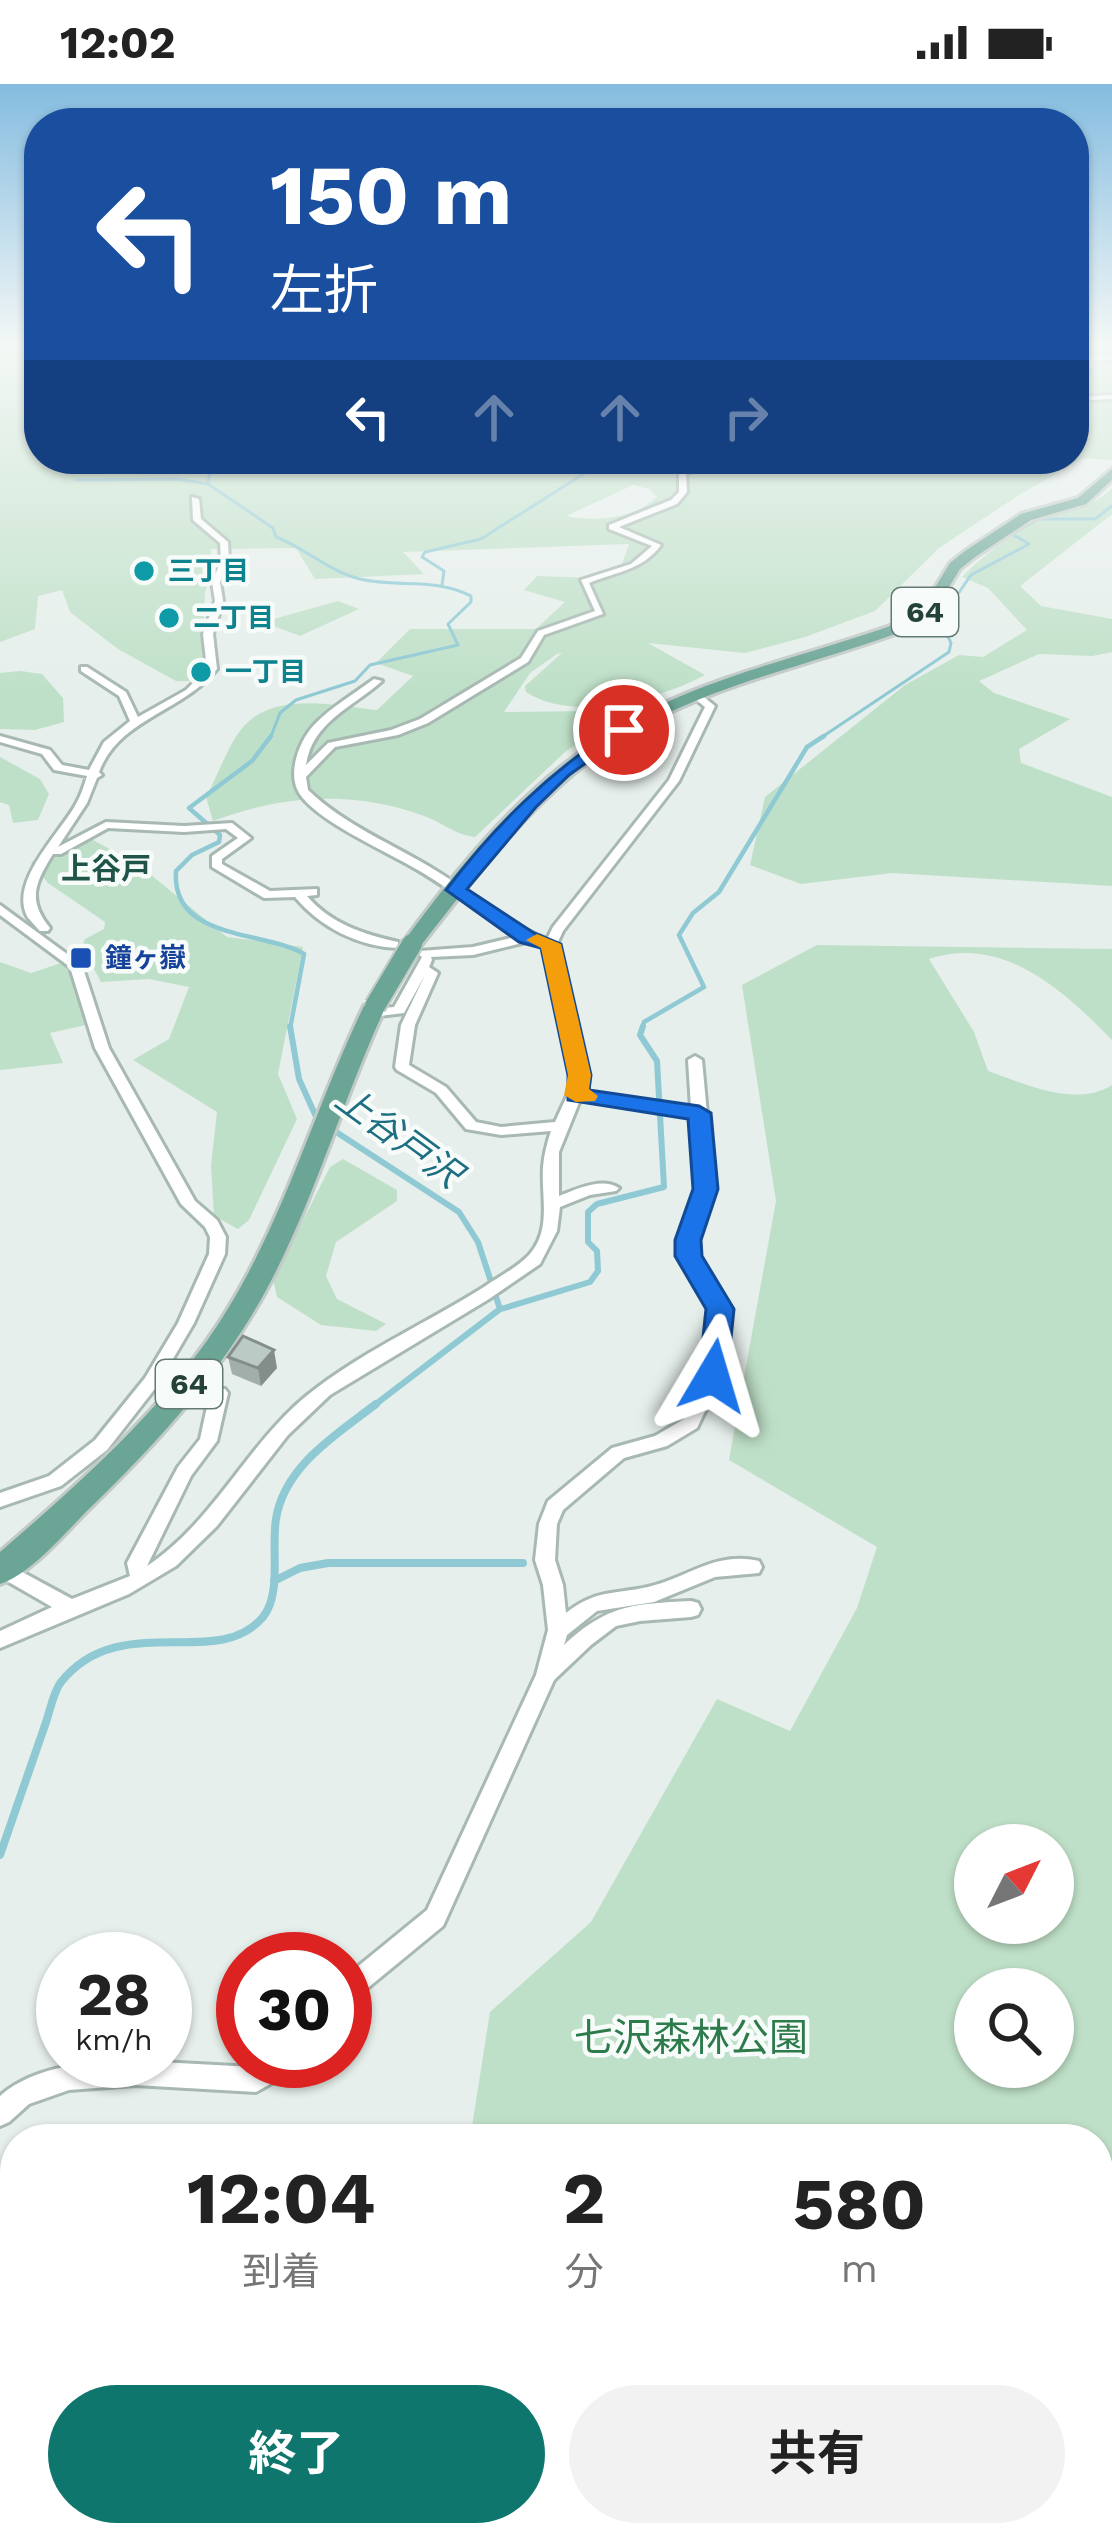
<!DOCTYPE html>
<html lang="ja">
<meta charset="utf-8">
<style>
body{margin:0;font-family:"Work Sans","Noto Sans JP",sans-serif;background:#f2f2f2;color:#222;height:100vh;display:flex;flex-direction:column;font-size:45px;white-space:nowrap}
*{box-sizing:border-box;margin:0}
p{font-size:39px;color:#767676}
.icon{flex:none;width:66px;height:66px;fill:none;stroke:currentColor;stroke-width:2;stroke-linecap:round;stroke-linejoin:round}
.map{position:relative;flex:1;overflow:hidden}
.sheet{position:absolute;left:0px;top:2040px;width:1113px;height:423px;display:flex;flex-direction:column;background:#fff;border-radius:48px 48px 0 0;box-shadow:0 3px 9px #0004}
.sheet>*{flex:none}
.banner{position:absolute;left:24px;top:24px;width:1065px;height:366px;border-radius:48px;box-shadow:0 3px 9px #0004;background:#1a4fa0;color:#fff;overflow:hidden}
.needle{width:78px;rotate:48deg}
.buttons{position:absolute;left:954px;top:1740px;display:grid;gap:24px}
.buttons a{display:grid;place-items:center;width:120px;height:120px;border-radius:50%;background:#fff;box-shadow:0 3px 9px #0004;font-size:60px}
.speed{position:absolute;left:36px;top:1848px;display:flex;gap:24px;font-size:60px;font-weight:700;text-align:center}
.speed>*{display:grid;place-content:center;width:156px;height:156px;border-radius:50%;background:#fff;box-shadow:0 3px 9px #0004;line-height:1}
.speed small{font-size:30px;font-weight:400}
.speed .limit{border:18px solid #d22;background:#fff;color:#111}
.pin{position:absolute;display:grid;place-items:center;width:102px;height:102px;color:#fff;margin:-51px;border:6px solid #fff;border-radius:50%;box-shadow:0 3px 12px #0007}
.me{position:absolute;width:132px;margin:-66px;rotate:7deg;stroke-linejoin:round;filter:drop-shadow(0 0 9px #0008)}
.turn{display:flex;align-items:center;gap:42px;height:252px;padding:0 48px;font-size:54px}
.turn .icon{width:156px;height:156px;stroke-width:2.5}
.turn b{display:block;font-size:84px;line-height:102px}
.lanes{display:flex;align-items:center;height:114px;padding:0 48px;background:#0003;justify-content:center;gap:60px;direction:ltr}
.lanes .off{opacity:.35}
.eta{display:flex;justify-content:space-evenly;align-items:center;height:204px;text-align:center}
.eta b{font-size:72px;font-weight:700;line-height:84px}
.button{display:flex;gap:24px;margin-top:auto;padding:24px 48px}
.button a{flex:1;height:138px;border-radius:72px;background:#0f766e;color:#fff;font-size:48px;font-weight:700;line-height:138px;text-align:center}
.button a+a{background:#f2f2f2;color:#222}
.status{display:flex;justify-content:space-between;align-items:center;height:84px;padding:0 60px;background:#fff;direction:ltr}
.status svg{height:33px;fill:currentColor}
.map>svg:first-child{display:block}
</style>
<div class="status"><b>12:02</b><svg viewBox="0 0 49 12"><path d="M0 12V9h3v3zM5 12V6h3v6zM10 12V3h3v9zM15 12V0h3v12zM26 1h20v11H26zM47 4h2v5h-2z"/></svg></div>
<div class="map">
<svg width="1112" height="2462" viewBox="0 0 1112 2462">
<rect width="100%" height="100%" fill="#e6efeb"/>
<!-- green -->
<path fill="#bfe0c8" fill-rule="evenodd" d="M0 261H39V375H571C587 385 598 382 617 384 662 387 677 398 720 375H1074V261H1112V376L1084 374 1019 411 939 464 875 527 805 553 745 569 648 559 705 591C658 616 573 639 526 608L525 602 562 569 557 570 530 589 504 628 590 627 612 636 565 668 475 753C455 751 442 738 424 732 353 706 282 711 213 737L206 713C218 692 230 654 248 638 282 608 337 622 377 626L413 592 376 579 410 545H536L565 518 524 506 537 492 598 494 621 483 629 460 403 468 424 490 315 495 296 464 210 465 214 481 205 508 202 586 189 597H176L118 565 70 528 62 506 38 512 35 545 0 558ZM633 401 650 405 657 413C634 435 597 438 566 432Z
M1112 404V430L1020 502 1041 522 1112 535V568L1092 572 1039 570 979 597 994 609 1070 635 1019 665 1021 679 1112 713V802L892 789 801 800 750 781 765 713 905 601 959 571 983 573 1027 546 988 504 962 493C982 472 1007 454 1032 439 1058 423 1090 428 1112 404Z
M338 517 359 525 300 552 263 538Z
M20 587 42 590 63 614 64 638 35 646 0 645V589Z
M0 673 40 695 49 710 38 736 13 739 9 721 0 718Z
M86 752 140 782 227 853 303 863 278 990 297 1035 249 1136 238 1145 214 1132 211 1081 217 1028 133 976 169 955 189 903 149 895 101 898 82 863 85 855 104 845 105 838 48 799 31 779 56 756Z
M817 861 1112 865V956C1065 908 1004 850 929 875L974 948 988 987C1025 1000 1076 1024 1112 1001V2462H305L316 2448H1098V2055H470L490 1928 591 1838 717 1615 790 1647 857 1524 877 1463 729 1376 776 1117 742 901ZM975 1761H1053V1839H975ZM975 1905H1053V1983H975Z
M0 878 31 889 64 878 69 885 90 940 50 949 63 979 0 986Z
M343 1075 397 1106V1117L336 1158 326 1192 337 1215 386 1240 376 1247 321 1241 277 1213 273 1195 330 1083Z"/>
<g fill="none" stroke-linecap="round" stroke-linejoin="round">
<!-- stream-far3 -->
<path stroke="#8ec9d4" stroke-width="3" d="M39 278 32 285 39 300
M189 375 185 378 210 388 208 400 273 444 276 453C305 464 330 488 360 495 398 504 435 493 471 512V518L448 540 458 561 370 581 355 597 296 616 280 629 270 655
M76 396 177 395 208 400
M442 501 444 487 422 473 425 468 481 455 607 375
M819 655 949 568 951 559 940 536 971 491 1029 460 1012 450 1038 435H1095L1112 422"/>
<!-- stream-far2 -->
<path stroke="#8ec9d4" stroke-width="4.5" d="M271 652 252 677 189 724 220 751 219 758 192 771 176 787C171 857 264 846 304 870L290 945
M642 945 644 938 704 903 679 851 693 829 719 808 807 663 824 652"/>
<!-- stream-far1 -->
<path stroke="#8ec9d4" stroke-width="6" d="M290 942 299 995 318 1037
M330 1044 459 1128 478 1158 500 1225 372 1323
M501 1225 590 1198 598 1187 597 1167 588 1158V1128L597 1120 664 1103 657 977 640 951 643 942"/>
<!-- stream -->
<path stroke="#8ec9d4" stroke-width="8" d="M274 1497 300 1484 328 1479H523
M0 1771C15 1728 30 1684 45 1641 50 1628 53 1608 61 1598 120 1524 217 1588 263 1533 282 1510 271 1464 276 1435 284 1382 337 1350 376 1320"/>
<defs>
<path id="minor" d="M1112 272V276H1094L1095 282 1074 291V287L1090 280 1088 273Z
M1112 311V315L1074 317V313Z
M704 375H714L686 390 687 408 677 420 619 443 661 461C643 486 616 488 589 499L603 530 544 551 528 578 428 639 398 651 335 663 306 693 308 706C346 742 391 759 435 786 473 809 505 840 547 855L553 843 669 696 705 623 694 614V610H700L715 622 679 697 563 847 557 860 587 999 584 1008 691 1024 688 976 695 972 702 976 714 1105 696 1156 697 1172 728 1225 722 1292 697 1344 667 1362 624 1374 563 1426 557 1440 555 1476 563 1501 566 1529C597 1505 612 1511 648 1503 688 1494 714 1467 759 1477L762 1483 759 1489 715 1493 654 1518 597 1527 567 1551 564 1561C608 1520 634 1520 691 1517L698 1519 701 1525 698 1531 691 1533 640 1537 616 1542 591 1561 554 1596 443 1842 353 1916 345 1920V1893L427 1826 536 1591 548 1546 543 1501 535 1476 539 1440 548 1417 612 1364 655 1352 684 1335 704 1292 712 1225 681 1172 680 1156 698 1105 692 1032 580 1016 559 1068V1112C577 1105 602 1093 619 1104L616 1107 590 1111 560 1123 557 1147 540 1180 489 1215 330 1311 288 1351 217 1442 176 1482 129 1510 0 1564V1547L52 1523 0 1493V1476L72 1515 130 1492 127 1479 178 1383 200 1355 210 1309 213 1305H225L228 1309 217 1357 191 1392 147 1482C218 1435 250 1352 318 1303 370 1264 430 1237 484 1203 498 1193 517 1184 529 1171 552 1146 541 1113 543 1083 544 1070 547 1059 551 1047L501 1051 466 1045 436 1009 397 986 395 983 401 941 425 891 404 929 371 933 364 929 371 925 394 923 422 873 418 870 420 867 473 863 519 852C481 831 448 802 409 781 381 765 316 736 299 709 287 689 299 657 314 641 331 623 354 610 374 595L382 597C353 623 312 638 306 681L328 659 391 646 420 635 521 574 538 547 595 527 581 496 631 480 652 462 609 445V441L671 416 679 408V387ZM530 857 545 862 573 999 555 1038 501 1043 476 1038 446 1003 409 981 415 941 438 889 429 883 432 876 431 873 473 871Z
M192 413 199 415 201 435 228 458 229 477 220 498 223 517 213 550 217 585C183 628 119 634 99 688L102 691 97 694 87 719 58 763 106 738 184 742 232 739 251 754 222 775V780L270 807 317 805V811L307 812C331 840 363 850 398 858V864C359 863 320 843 295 813L264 814 212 783V772L238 754 226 745 184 748 108 744 61 770H53C35 799 27 816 50 844L48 847H40C39 846 27 833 27 832 9 797 61 748 76 720 81 711 84 702 87 692L54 686 42 670 0 658V652L50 666 62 681 89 686 104 658 130 637 119 612 81 587V583H87L126 608 138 633 186 606 207 585 203 550 215 517 212 498 221 477 220 459 193 436Z
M0 821 82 881 109 964 195 1117 217 1136 226 1153 225 1170 194 1239 157 1302 107 1366 61 1402 0 1423V1409L49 1392 95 1356 145 1294 178 1239 209 1170 210 1153 205 1143 181 1120 95 964 70 883 0 831Z
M141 1977 253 1983 264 1977H298L295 1986 256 2008 135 2001 69 2006 29 2020 9 2038 0 2042V2012C36 1980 95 1977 141 1977Z"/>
<path id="primary" d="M1112 385V396L1086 420 1031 436 975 473 960 485 933 529 911 544C818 580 715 598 629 650 542 701 480 786 419 864H405L402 860C468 769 545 677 648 627 728 587 817 569 901 538L923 523 950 479 965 467 1021 430 1078 414Z
M375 916 386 922C342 1016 314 1119 264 1210 219 1291 157 1359 91 1423 66 1447 33 1489 0 1500V1468C89 1391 181 1310 239 1206 290 1116 319 1015 364 922Z"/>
</defs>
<!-- minor casing -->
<use href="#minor" stroke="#a8b8b2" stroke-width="6"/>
<!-- primary casing -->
<use href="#primary" stroke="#c2cac8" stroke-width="6"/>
<!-- minor -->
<use href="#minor" fill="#fff" fill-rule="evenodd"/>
<!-- primary -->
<use href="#primary" fill="#6aa596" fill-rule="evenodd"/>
<defs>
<path id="primary-bridge" d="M375 922 412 860"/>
</defs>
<!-- primary-bridge casing -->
<use href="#primary-bridge" stroke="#c2cac8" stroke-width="24" stroke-linecap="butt"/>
<!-- primary-bridge -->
<use href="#primary-bridge" stroke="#6aa596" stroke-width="20"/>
</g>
<!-- wall -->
<path fill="#a1aea9" d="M228 1273 277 1284 261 1302 232 1290Z"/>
<!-- shaded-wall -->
<path fill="#838d89" d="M274 1266 277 1284 261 1302 258 1284Z"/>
<!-- building -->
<path fill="#bbcac4" stroke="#838d89" stroke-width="3" d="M243 1252 274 1266 258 1284 228 1273Z"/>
<!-- sky -->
<linearGradient id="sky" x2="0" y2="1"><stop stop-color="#84bce0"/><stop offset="0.43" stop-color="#f4f8f6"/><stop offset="1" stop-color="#f4f8f6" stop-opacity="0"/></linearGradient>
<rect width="1112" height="606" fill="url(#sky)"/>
<!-- route -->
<path fill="#1a73e8" stroke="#114b97" stroke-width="3" d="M618 643 632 646 569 691 536 723 467 805 534 849 561 860 591 991 589 1006 699 1022 711 1029 718 1105 701 1156 702 1172 734 1225 727 1292 713 1302 699 1292 706 1225 675 1172V1156L693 1105 688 1035 568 1016V991L541 864 519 858 446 806C497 739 548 690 618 643Z"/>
<!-- slow -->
<path fill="#f59e0b" d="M537 850 561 860 591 991 589 1005 598 1012 595 1017 576 1018 564 1011 568 991 541 864 526 856Z"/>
<!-- markers -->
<g fill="#0f9aa8" stroke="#f7fbf9" stroke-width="4.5">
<circle cx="144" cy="487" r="12"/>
<circle cx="169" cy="534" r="12"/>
<circle cx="201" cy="588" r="12"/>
</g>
<rect fill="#1a4fb4" stroke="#f7fbf9" stroke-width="4.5" x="69" y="862" width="24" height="24" rx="6"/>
<g text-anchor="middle" stroke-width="9" stroke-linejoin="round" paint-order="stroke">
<!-- far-culture labels -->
<g font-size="27" font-weight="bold" fill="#0d838f" stroke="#f7fbf9" text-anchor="start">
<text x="168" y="496">三丁目</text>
<text x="193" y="543">二丁目</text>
<text x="225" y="597">一丁目</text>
</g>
<!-- far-transit labels -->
<g font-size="27" font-weight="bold" fill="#164399" stroke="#f7fbf9" text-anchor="start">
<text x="105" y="883">鐘ヶ嶽</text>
</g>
<!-- shield labels -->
<g fill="#f7fbf9" stroke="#637a73" stroke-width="3">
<rect x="892" y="504" width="66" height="48" rx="9"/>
<rect x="156" y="1276" width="66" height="48" rx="9"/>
</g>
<g font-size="30" font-weight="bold" fill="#24423a">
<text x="925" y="538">64</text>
<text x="189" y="1310">64</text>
</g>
<!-- far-neighbourhood labels -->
<g font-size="30" font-weight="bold" fill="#1f5548" stroke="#f7fbf9">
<text x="106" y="795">上谷戸</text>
</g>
<!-- water labels -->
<g font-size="36" font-style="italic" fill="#1c6f80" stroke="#f7fbf9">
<text transform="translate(399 1052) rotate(36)" y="13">上谷戸沢</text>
</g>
<!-- near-park labels -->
<g font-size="39" fill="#2d7a4b" stroke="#f7fbf9">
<text x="691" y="1967">七沢森林公園</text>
</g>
</g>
</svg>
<div class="buttons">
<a><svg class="needle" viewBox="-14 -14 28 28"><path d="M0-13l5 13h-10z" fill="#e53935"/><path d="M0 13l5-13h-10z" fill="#767676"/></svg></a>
<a><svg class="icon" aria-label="search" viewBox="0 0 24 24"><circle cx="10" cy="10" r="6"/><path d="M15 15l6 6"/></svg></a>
</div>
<div class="speed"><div>28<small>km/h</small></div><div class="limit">30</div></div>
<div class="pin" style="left:624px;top:646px;background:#d93025"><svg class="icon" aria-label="arrive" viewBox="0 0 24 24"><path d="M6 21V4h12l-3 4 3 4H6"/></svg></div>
<svg class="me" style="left:713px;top:1292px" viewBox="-20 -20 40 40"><path d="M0-17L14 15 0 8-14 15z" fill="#1a73e8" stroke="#fff" stroke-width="4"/></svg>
<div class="banner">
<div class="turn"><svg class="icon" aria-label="left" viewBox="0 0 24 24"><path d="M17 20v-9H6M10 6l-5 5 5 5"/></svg><div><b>150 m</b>左折</div></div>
<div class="lanes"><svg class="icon" aria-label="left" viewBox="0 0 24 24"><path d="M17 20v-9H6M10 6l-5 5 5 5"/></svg><svg class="icon off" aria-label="ahead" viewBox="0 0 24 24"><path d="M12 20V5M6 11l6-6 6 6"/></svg><svg class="icon off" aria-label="ahead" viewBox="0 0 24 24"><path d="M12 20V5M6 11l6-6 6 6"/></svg><svg class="icon off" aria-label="right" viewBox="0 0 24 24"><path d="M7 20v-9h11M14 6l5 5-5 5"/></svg></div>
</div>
<section class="sheet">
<div class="eta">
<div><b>12:04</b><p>到着</p></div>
<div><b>2</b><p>分</p></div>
<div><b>580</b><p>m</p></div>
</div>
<div class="button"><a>終了</a><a>共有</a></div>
</section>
</div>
